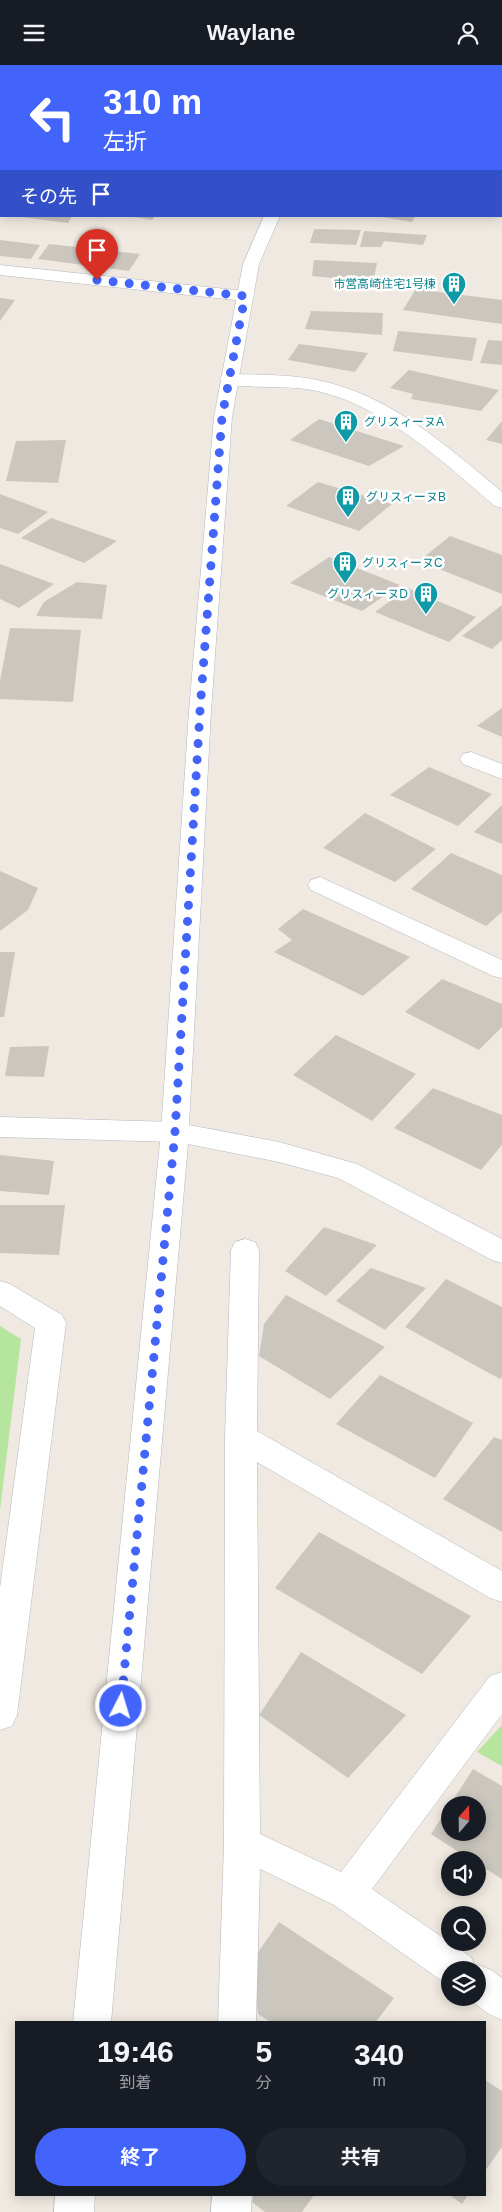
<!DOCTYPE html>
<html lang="ja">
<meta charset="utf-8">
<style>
body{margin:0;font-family:Arial,"Noto Sans JP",sans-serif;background:#20242c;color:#f1f3f6;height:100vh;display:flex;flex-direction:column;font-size:19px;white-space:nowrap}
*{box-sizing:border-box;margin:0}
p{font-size:16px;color:#9ea1a6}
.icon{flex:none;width:28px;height:28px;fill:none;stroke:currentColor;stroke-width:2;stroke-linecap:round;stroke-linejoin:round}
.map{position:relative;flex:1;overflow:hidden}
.side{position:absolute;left:15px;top:1956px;width:471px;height:175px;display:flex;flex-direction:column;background:#171b24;border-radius:0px;box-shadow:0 2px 12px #0003}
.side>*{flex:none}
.guide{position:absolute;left:0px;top:0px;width:502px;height:152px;box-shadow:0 2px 12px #0003;background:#4264fb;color:#fff;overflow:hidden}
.needle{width:32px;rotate:20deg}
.buttons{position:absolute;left:441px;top:1731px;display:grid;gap:10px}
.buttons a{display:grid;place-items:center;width:45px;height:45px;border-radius:50%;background:#171b24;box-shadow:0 2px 12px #0003;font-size:25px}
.pin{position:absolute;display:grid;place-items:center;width:42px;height:42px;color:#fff;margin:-51px -21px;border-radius:50% 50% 50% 0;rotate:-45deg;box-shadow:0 0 5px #0007}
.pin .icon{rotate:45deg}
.me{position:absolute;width:55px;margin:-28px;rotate:5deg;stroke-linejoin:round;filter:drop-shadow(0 0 4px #0008)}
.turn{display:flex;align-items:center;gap:18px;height:105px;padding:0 20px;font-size:22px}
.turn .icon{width:65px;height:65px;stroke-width:2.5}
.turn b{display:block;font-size:35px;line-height:42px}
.then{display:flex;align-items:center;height:48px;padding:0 20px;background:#0003;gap:10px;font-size:19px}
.eta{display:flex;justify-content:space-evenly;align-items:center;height:85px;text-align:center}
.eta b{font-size:30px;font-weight:700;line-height:35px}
.button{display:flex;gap:10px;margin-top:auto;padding:10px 20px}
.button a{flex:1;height:58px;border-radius:30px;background:#4264fb;color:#fff;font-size:20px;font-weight:700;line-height:58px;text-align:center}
.button a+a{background:#20242c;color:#f1f3f6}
header{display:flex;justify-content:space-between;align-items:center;height:65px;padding:0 20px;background:#171b24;font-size:22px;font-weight:700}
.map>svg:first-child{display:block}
</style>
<header><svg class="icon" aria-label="menu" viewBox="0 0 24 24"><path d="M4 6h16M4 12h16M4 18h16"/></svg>Waylane<svg class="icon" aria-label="person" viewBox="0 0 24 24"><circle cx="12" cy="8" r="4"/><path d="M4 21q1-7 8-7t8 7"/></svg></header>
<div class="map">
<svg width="502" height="2147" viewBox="0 0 502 2147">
<rect width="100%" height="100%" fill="#efe9e1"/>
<!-- green -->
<path fill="#b6e59e" d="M0 1261 21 1274 0 1445Z
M502 1660V1701L477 1687Z"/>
<!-- building -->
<path fill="#cbc7bf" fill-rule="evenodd" d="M14 151H72L68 158Z
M130 151H155L152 155Z
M376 151H415L412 157Z
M314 164 361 165 356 180 310 178Z
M364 166 427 170 423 180 384 176 381 182H360Z
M0 175 40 180 31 194 0 191Z
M49 179 140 189 129 206 38 194Z
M314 195 377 198 373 217 312 211Z
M416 224 502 235V259L403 245Z
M0 233 15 235 0 256Z
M311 246 383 248 382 270 305 264Z
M398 266 477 273 472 296 393 286Z
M488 275 502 276V300L480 298Z
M299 279 368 288 355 307 288 295Z
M409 305 499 325 481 346 411 334 413 329 390 323Z
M319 354 404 381 369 401 290 375Z
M502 356V379L486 375Z
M66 375 58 418 6 416 16 376Z
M318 417 392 439 359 466 286 441Z
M0 429 48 447 18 469 0 463Z
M51 453 117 476 84 498 21 473Z
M450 471 502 490V529L419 496Z
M329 492 400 520 362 546 290 518Z
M0 499 54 519 19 543 0 534Z
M77 517 107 520 102 554 36 551 44 537Z
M407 523 476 552 449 577 375 547Z
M502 540V575L492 584 462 571Z
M10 563 81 565 73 637 0 634V616Z
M502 643V672L477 661Z
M429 702 492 729 458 761 390 730Z
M502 740V779L474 767Z
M365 748 436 784 395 817 323 783Z
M451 788 502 810V847L486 861 411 824Z
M0 806 38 823 28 845 0 866Z
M303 844 410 892 363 931 274 887 292 875 278 864Z
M0 887H15L4 952H0Z
M442 914 502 939V962L479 985 405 947Z
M336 970 416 1009 372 1056 293 1010Z
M49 981 44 1012 5 1011 10 982Z
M433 1023 502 1050V1080L481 1105 394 1063Z
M0 1090 54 1096 49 1130 0 1126Z
M0 1140H65L59 1190 0 1188Z
M324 1162 377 1180 326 1231 285 1206Z
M371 1203 426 1223 385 1265 336 1236Z
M446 1214 502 1242V1312L500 1314 405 1262Z
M286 1230 385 1282 330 1334 259 1291 264 1259Z
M380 1310 473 1358 435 1413 336 1359Z
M494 1372 502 1375V1467L443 1434Z
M319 1467 471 1551 422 1609 275 1523Z
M301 1587 406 1650 348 1713 259 1650Z
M473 1704 502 1721V1814L478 1799V1795H471L431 1769ZM450 1740H478V1768H450Z
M279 1857 394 1933 375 1958H272L258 1949 252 1896Z
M485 2015 502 2026V2082L485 2106Z
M254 2130H314L302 2147H265L252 2137Z
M450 2130H468L462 2139Z"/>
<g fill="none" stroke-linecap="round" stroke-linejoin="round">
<defs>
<path id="minor" d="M0 9H1V17H0Z
M1 102V112L0 113V103Z
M501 137H502V147H501Z
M0 200 245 226 251 227 254 231 251 235 245 236 0 210Z
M229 309C258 310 288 309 317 315 389 329 447 381 502 427V443L495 441C445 399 383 340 317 326 286 319 253 325 223 318L220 314 223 310Z
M471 687 502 699V714L463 699 460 694 463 689Z
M320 812 502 895V913L493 911 311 825 308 820 311 815Z
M0 1052 175 1057 185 1060 189 1067 185 1074 175 1077 0 1072Z
M245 1174 255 1177 259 1185 257 1366 502 1506V1537L490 1533 257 1397 260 1769 341 1807 490 1611 502 1607V1649L372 1824 471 1892 475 1901 478 1900 491 1905 502 1913V1955L489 1949 466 1932H478V1905H450V1920L445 1918 334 1840 260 1804 256 1958H218L224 1778 225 1372 231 1185 235 1177Z
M0 1216 10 1219 62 1250 66 1258 17 1650 12 1661 0 1665V1523L35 1263 0 1241Z
M212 2130H252L251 2147H211Z"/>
<path id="tertiary" d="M264 151H280L259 199 232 352 211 646 189 1060 279 1077 357 1099 502 1174V1198L492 1195 338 1113 279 1097 188 1079 111 1958H73L161 1067 189 646 214 352 243 199Z
M55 2130H95L94 2147H54Z"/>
</defs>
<!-- minor casing -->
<use href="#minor" stroke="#b4b7c1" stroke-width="1"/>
<!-- tertiary casing -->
<use href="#tertiary" stroke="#b4b7c1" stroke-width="1"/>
<!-- minor -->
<use href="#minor" fill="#fff" fill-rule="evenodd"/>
<!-- tertiary -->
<use href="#tertiary" fill="#fff" fill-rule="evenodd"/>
</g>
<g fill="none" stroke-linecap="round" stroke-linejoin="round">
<!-- route -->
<path stroke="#4264fb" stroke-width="9" stroke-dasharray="0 16.2" d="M97 215 245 231 222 352 200 646 175 1067 121 1641"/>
</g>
<!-- icons -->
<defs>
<symbol id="building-pin" viewBox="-11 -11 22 30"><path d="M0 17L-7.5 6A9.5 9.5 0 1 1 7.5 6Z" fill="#0f9aa8" stroke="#fff"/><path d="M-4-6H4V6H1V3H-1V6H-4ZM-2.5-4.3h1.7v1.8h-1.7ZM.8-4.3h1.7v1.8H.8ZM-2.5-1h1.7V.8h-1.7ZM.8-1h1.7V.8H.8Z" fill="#fff"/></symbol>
</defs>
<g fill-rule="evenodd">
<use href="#building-pin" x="440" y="205" width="28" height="38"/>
<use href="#building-pin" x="332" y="343" width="28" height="38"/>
<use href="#building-pin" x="334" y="418" width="28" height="38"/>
<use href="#building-pin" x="331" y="484" width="28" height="38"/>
<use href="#building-pin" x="412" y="515" width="28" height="38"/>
</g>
<g text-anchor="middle" stroke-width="5" stroke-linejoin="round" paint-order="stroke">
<!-- far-culture labels -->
<g font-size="12" fill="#0d838f" stroke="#fff" text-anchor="start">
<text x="436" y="223" text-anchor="end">市営高崎住宅1号棟</text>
<text x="364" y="361">グリスィーヌA</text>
<text x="366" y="436">グリスィーヌB</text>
<text x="362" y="502">グリスィーヌC</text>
<text x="408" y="533" text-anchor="end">グリスィーヌD</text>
</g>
</g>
</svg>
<div class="buttons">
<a><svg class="needle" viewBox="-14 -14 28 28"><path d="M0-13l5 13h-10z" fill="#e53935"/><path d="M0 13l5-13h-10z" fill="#9ea1a6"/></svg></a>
<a><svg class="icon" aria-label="sound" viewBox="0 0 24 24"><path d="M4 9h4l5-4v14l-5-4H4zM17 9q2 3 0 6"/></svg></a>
<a><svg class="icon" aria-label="search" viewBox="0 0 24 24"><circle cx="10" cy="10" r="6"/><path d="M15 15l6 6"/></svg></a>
<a><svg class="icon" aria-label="layers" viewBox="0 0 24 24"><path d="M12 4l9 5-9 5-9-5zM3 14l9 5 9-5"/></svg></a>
</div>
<div class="pin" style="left:97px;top:215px;background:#d93025"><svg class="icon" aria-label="arrive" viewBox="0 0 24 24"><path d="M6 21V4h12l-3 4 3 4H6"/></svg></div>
<svg class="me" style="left:121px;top:1641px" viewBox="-20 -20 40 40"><circle r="17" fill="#4264fb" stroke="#fff" stroke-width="3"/><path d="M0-11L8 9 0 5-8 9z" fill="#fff"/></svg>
<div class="guide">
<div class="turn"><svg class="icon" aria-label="left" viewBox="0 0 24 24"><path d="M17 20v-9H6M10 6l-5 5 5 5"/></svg><div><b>310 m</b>左折</div></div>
<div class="then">その先<svg class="icon" aria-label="arrive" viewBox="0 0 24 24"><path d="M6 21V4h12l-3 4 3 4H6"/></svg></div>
</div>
<section class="side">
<div class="eta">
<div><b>19:46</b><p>到着</p></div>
<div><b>5</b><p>分</p></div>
<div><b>340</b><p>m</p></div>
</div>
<div class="button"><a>終了</a><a>共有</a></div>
</section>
</div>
